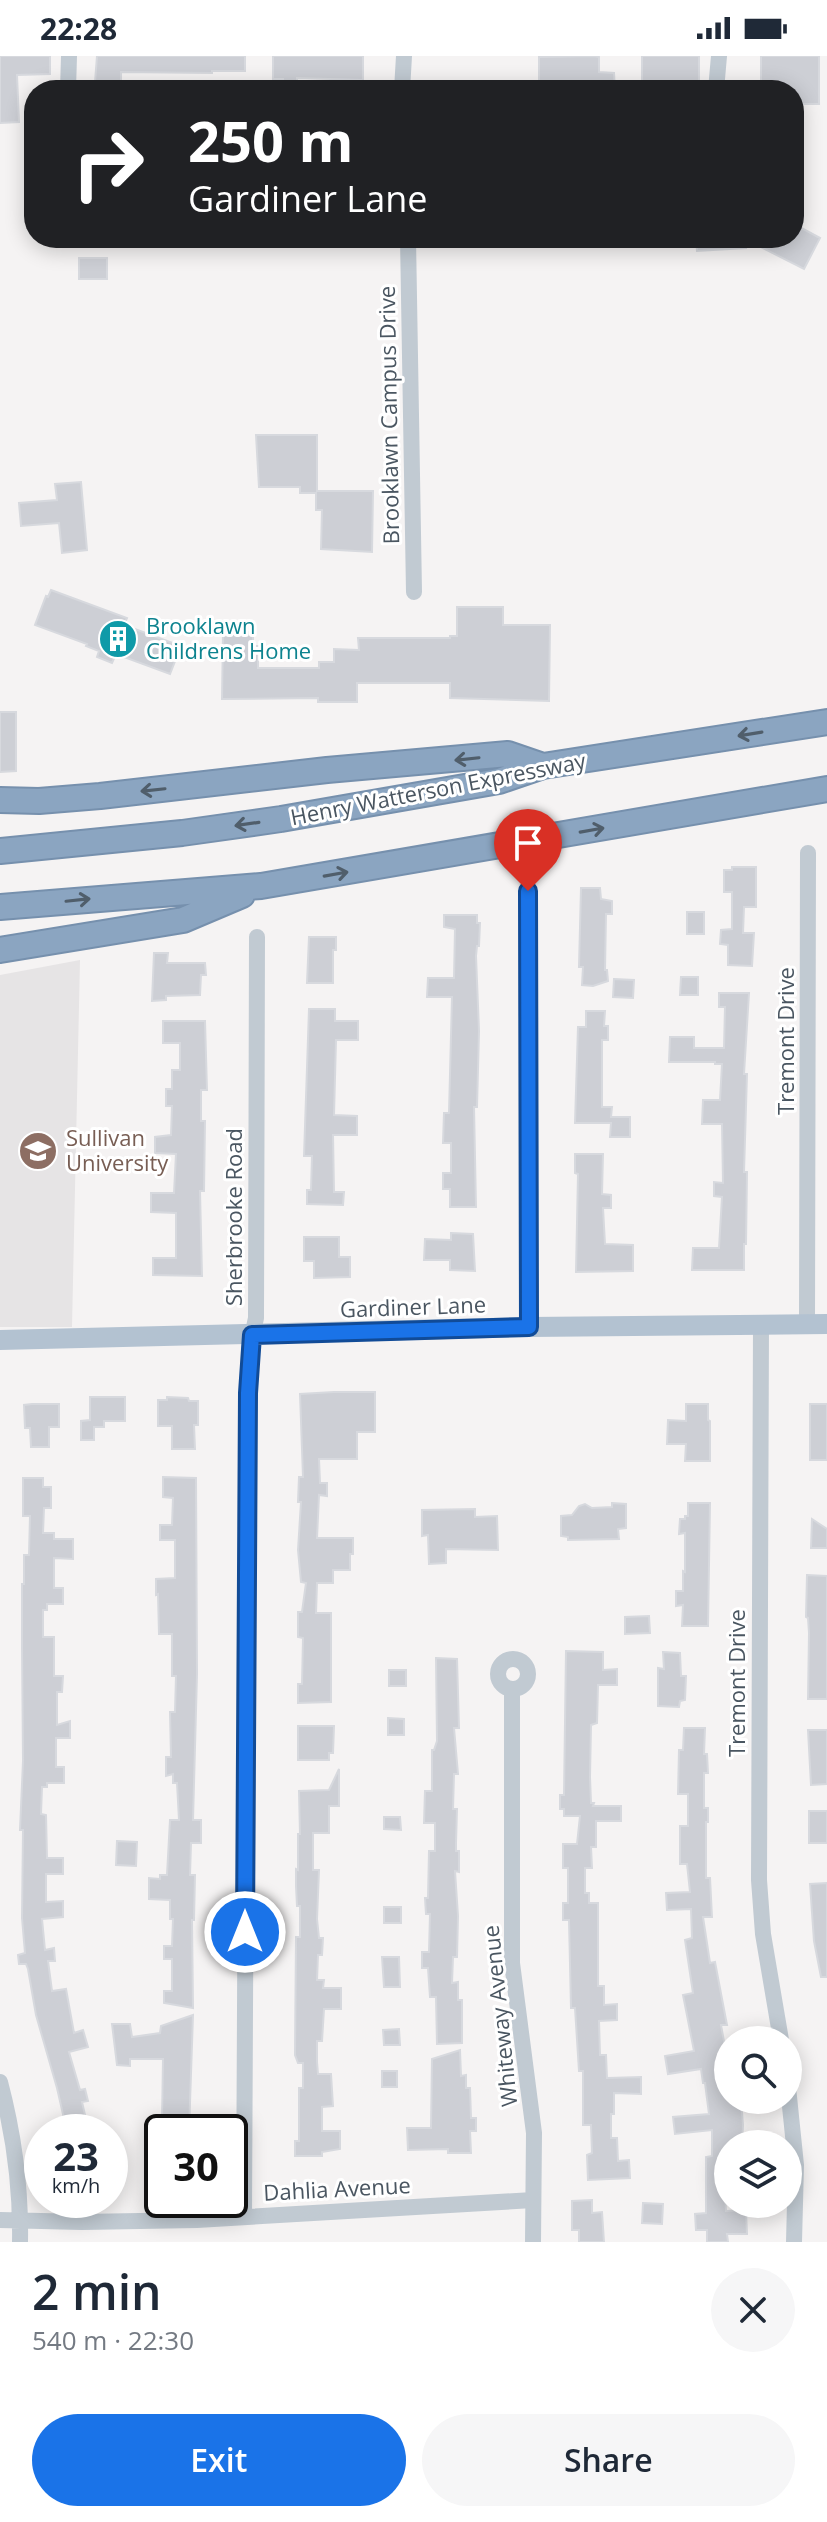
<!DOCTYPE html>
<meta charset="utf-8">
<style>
body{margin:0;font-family:"Open Sans",sans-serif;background:#f6f6f7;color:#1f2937;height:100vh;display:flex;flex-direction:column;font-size:30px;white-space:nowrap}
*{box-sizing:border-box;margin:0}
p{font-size:26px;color:#747a83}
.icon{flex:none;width:44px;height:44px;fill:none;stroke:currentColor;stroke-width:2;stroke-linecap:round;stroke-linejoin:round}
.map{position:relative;height:2186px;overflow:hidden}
.sheet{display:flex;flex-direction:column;background:#fff;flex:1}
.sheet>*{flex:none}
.hud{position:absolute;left:24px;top:24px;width:780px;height:168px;border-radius:32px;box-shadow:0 4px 20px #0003;background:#202124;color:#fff;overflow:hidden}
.controls{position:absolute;left:714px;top:1970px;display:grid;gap:16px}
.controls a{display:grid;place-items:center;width:88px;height:88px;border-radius:50%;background:#fff;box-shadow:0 4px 20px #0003;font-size:40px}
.speed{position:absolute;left:24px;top:2058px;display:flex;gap:16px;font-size:40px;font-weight:700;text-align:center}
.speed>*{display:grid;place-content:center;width:104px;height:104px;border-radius:50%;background:#fff;box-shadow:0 4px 20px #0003;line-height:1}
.speed small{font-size:20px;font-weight:400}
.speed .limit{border:4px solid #111;border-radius:12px;background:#fff;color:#111}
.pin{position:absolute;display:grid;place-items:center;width:68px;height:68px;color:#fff;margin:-82px -34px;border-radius:50% 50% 50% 0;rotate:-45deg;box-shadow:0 0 8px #0007}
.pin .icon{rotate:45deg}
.me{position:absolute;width:88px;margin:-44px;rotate:0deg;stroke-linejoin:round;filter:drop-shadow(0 0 6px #0008)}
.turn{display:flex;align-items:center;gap:28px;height:168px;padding:0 32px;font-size:36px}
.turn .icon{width:104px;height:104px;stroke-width:2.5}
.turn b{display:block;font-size:56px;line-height:68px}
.round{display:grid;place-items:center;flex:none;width:84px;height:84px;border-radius:42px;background:#f6f6f7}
.summary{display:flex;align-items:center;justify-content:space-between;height:136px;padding:0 32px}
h1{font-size:48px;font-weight:600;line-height:60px}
.primary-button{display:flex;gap:16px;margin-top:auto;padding:16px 32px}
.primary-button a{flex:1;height:92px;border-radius:48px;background:#1a73e8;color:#fff;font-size:32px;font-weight:600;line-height:92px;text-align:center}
.primary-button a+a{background:#f6f6f7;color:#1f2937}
.status{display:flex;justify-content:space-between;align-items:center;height:56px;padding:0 40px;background:#fff;direction:ltr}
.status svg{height:22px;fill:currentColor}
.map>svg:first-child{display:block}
</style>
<div class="status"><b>22:28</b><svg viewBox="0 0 49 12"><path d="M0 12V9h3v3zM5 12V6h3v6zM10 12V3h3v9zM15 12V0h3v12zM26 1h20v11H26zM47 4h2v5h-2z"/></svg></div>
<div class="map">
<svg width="827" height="2186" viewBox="0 0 827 2186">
<rect width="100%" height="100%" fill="#f5f3f3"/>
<!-- education -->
<path fill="#e6e4e5" d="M80 904 72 1271H0V919Z"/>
<!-- building -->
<path fill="#cdcfd5" stroke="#d7d9de" stroke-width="2" d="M0 0H50V18L17 19 19 66 0 67Z
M97 0H245V15H212V17L121 16V26H95Z
M273 0H363V24L297 22V34H283V23H273Z
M594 0 599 1V16L614 17 615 34H539V1Z
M642 0H699V34H642Z
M761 0H819V48H794V34H761Z
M794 168 820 182 804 213 745 183 746 192 697 195 696 182H794Z
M79 202H107V223H79Z
M256 379H317V435H373L372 496 321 493 322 454H316V437H300V431H259Z
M81 426 87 494 62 497 59 467 21 470 19 447 57 444 55 428Z
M51 534 127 562 124 569 181 590 170 618 116 598 112 607 97 601 99 595 86 590 87 588 35 569 46 540 48 541Z
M457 551H503V569H550L549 645 450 642V627H357V646H318V642L222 643 223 577 253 576V590H258V612H319V606H334V593L359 594 358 582H450V580H457Z
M0 656H16V715L0 716Z
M732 811H756V851H744L743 877H754L752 910 728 909V889L720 888 721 874 732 873V836H724V814H732Z
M581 832H600L601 843 612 845V858H606L605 914H607L608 925 593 930 582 929 583 911H579Z
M687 856H704V878H687Z
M444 859H477V867H480L479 890H477L476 900 479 975 477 1051H474L476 1151H450V1133H443V1117H451V1087H443L444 1057H449L452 941H427L428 922H454L455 873 444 871Z
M309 881H336V894H333V927H307Z
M154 897H168L167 907H205L206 919H201L200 939 166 940V944L152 945Z
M681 921H698V939H680Z
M614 923 634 924 633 942 613 941Z
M719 937H749L744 1018H747L744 1116H747L746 1188H744V1214H692L693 1192H719L722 1141 714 1140V1126L723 1127 722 1068H702L703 1044H720L722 1008H715V1006H669L670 981H694V992H724L725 951H719Z
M309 953H335V965H358V984H336L334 1059 357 1060V1079H333L334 1136H344L343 1149 307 1148V1134H311L312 1100H304Z
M586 955H605L604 970H608V984H602V1051H612L611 1061H630V1081H610L611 1067H575L578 971H586Z
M163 965H205L207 1034H201V1065H205L204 1135H200L202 1220 153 1219V1202H176V1157L151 1156V1137H174L176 1098 155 1097V1081L171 1079 172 1050H166V1033H172V1014H180V987H163Z
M575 1098H603L602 1138 611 1139V1152H603L605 1188 633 1189V1215L576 1216 578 1118 575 1117Z
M451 1177 473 1178 475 1215 450 1214V1204H424L425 1183 451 1184Z
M304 1181H339V1201H350V1221L314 1222V1205H304Z
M334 1336H375V1376H357V1403H319L320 1427H327V1440L319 1439 317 1482H353V1498H350V1514H333V1527H317L316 1557H331V1646L298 1647V1628H302L303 1582 298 1581V1556H302L306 1527 301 1526 298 1494 301 1446H298L299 1421H303L300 1338Z
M90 1341H125V1365H104V1371H94V1384H81V1365L90 1364Z
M167 1341 188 1342 189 1345H198V1369H194L195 1393H172V1370H158V1344H167Z
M32 1348H59V1371H49V1391H31L30 1372H25L24 1349Z
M686 1348H708V1364L710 1365V1405H685L686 1388H667L668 1364 686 1365Z
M810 1348H827V1404H810Z
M163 1421 196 1422 197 1618 193 1764H201V1787H191L190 1819H195L194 1864H192L193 1952 164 1947V1935H172V1903H164V1890H172L173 1863H170V1844L149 1843V1822L160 1823V1819H167L170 1764H179L177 1727H173V1718L166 1720V1701H171L170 1656H175L176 1620H172V1578H159L158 1538 156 1539V1523L175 1522V1484H160V1469H172L173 1442 163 1441Z
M23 1422H43V1431H51V1452H44L43 1477H54V1483H73V1503L54 1502V1532H63V1548H47V1554H43V1581H54V1620H63L62 1636H57V1669L70 1665V1682H56V1711H64V1727H47V1731H42L41 1758 46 1759 47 1802H63V1818H46V1846L63 1845V1861L42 1863 45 1894 54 1892 55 1905H48L52 1935 66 1933 74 1977 83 1974 88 1991 69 1996 80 2034 85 2033 88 2045 82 2046 89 2076H67L57 2032 36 1959 28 1913 26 1908H19L18 1899 25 1897 22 1862 23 1774H20L23 1705 22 1590V1528H24V1499H29L30 1460H23Z
M612 1447 626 1448V1472L618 1473 619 1483 568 1484V1481L561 1480V1460L572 1459 579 1450 585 1448 592 1452 612 1451Z
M688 1447H710L708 1570H682L683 1549 676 1550V1535H683V1515L685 1516V1477L679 1478 680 1463H685V1460H688Z
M475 1453V1461L497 1460 498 1494 446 1493V1507L429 1508 428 1479 422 1480V1454Z
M812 1463 827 1473V1492H811Z
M807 1519 827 1520V1643H808L809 1577 808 1562 806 1561Z
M649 1560 650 1577 625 1578V1561Z
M566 1595 603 1596V1614L617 1613V1629H598L597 1667 591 1669 590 1721 591 1747H594L593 1750H621V1765H596V1791H591L592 1812H585V1837H589V1847H598V1930H604V1949L617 1948V1964L599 1965 600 1999H606L607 2022 641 2021V2038L614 2037V2058H611V2082H617L618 2105 629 2104 630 2122 588 2124 587 2099 592 2097 591 2069H583V2015H579L575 1952H571L569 1864H563V1847H568V1812H563V1788H577L580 1760H564V1753H560V1739H564Z
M663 1596 680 1597 681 1620H686L685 1644 680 1645 679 1651 658 1650V1612L664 1613Z
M436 1602 457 1603 459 1672H454L458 1718H454L453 1753H457L456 1787V1795H459V1816L455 1815 458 1860 457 1901H453L452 1927 458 1926V1944H462V1987L437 1988 436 1941H430L428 1912H422V1896H429L430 1858H426L425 1842H428L429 1795H435V1767H424L425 1735H432V1694H434L437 1685Z
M389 1614H406V1630H389Z
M388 1662 404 1663V1679H388Z
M298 1670H334L333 1697H329V1704H298Z
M684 1672H705L704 1698H707L708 1717H704V1752H708V1766H706V1822H710L712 1861H703L710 1907 715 1906 727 1969H721L728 2007V2044H741L743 2069 742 2088H728V2121H724L726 2155 746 2154 747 2178H727L728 2186H707V2174H696L695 2158 706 2157V2101L712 2100V2074L675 2078 673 2061 709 2058 705 2027H703L701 2013 668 2018 665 2000 694 1995 683 1939 693 1937 685 1884 692 1882 691 1853 667 1854 666 1837 690 1836 687 1808H680V1770H688V1738H678L679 1694H683Z
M808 1674H827V1728L811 1729Z
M339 1713V1750H329V1777H313V1814H319L317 1863 319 1882H323L322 1899H318L317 1924H324L323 1932H341V1953H324L322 1985H317V2006L318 2018H331L333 2050 322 2051V2075H340V2093L322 2096V2100H295V2085H299V2032H303V2007H298L295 1999 296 1881H300V1850H297L296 1830V1813L298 1814V1778H300L299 1735 329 1734Z
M809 1755H827V1787H809Z
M384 1761H400L401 1774 384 1773Z
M117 1785 137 1786 136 1810 116 1809Z
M827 1827V1921H821L814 1885 810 1828Z
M384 1851H401V1867H384Z
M382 1901H399L400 1931H384Z
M193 1959 189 2076H151L152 2063 162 2064 163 2003H130V2010L117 2009 112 1968H130L132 1981 160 1977 161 1970Z
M399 1973 400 1989H384L383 1974Z
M460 1994 461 2020 466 2019V2032H470L471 2062H476V2075H470L471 2097H448V2093L408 2094 407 2072H431L432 2003Z
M382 2015H397V2031H382Z
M592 2144V2157L602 2156 604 2186H579V2174H572V2145Z
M643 2147 663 2148 662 2168 642 2167Z"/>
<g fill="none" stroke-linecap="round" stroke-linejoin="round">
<defs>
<path id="highway" d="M0 744 39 745 100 740 327 714 508 698 543 710
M0 795 182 777 281 763 499 725 543 710 827 666
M0 851 261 830 827 733
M0 894 183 864 242 839"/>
</defs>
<!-- highway casing -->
<use href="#highway" stroke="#7690ad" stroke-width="28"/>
<!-- minor -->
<path stroke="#c1cad2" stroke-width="16" d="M68 34 69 0
M402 34 404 0
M716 34 719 0
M408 182 414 536
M528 835 529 1271
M807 1268 808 797
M761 1269 759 1824 763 1878 781 1984
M498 1618a15 15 0 1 1 30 0a15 15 0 1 1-30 0Z
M512 1633V1907L534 2077 533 2186
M0 2026C14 2079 21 2131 20 2186
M788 2031 796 2109 794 2186
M244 2161 248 1337 249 1294 256 1262 257 881
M0 2164 82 2166 197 2164 533 2144"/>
<!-- major -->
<path stroke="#b3c2d1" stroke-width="20" d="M0 1284 529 1271 827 1268"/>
<!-- highway -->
<use href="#highway" stroke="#8ba5c1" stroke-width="24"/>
</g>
<!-- one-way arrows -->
<defs><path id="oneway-shaft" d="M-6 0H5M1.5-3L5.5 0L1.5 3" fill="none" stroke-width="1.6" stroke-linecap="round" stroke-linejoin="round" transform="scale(2)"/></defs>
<g stroke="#505e6b">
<use href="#oneway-shaft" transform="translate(750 678) rotate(171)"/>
<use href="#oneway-shaft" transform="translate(467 703) rotate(174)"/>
<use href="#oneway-shaft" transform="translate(153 734) rotate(174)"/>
<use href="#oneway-shaft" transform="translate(247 768) rotate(172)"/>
<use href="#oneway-shaft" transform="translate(592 774) rotate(-10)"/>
<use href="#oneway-shaft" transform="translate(336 818) rotate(-10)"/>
<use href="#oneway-shaft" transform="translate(78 844) rotate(-6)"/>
</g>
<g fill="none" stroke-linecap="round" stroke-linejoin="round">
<defs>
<path id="route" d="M245 1876 248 1337 252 1279 529 1271 528 835"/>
</defs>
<!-- route casing -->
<use href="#route" stroke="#114b97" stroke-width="20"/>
<!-- route -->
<use href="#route" stroke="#1a73e8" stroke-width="14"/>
</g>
<!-- icons -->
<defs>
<symbol id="building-disc" viewBox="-11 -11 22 22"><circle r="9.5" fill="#0f9aa8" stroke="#fff"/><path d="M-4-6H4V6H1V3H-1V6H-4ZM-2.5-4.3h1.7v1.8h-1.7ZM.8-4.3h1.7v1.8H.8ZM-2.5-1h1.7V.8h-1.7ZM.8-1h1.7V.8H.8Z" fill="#fff"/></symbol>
<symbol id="university-disc" viewBox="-11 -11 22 22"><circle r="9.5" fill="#8d6e63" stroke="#fff"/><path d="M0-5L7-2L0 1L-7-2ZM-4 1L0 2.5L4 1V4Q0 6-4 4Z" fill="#fff"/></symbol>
</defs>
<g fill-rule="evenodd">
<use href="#building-disc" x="96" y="561" width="44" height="44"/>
<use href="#university-disc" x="16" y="1073" width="44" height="44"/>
</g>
<g text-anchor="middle" stroke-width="6" stroke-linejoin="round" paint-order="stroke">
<!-- street labels -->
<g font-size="22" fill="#4a5661" stroke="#fff">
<text transform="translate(389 359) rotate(-91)" y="8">Brooklawn Campus Drive</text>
<text transform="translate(438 733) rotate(-11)" y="8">Henry Watterson Expressway</text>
<text transform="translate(786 985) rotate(-90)" y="8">Tremont Drive</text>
<text transform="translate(234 1161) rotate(-90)" y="8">Sherbrooke Road</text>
<text transform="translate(413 1251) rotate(-2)" y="8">Gardiner Lane</text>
<text transform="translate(737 1627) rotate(-90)" y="8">Tremont Drive</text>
<text transform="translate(500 1960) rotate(-96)" y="8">Whiteway Avenue</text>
<text transform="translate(337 2133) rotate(-3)" y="8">Dahlia Avenue</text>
</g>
<!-- culture labels -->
<g font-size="22" fill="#0d838f" stroke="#fff" text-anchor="start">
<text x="146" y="578">Brooklawn<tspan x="146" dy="25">Childrens Home</tspan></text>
</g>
<!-- education labels -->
<g font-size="22" fill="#785e54" stroke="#fff" text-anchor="start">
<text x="66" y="1090">Sullivan<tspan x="66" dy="25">University</tspan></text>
</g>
</g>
</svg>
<div class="controls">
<a><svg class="icon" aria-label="search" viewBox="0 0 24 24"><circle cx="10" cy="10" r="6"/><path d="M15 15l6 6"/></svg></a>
<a><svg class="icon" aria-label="layers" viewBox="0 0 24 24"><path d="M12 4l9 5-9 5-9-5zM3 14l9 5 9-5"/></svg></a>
</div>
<div class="speed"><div>23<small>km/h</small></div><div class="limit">30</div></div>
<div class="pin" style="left:528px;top:835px;background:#d93025"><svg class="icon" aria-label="arrive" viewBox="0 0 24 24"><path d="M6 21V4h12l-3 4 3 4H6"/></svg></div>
<svg class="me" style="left:245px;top:1876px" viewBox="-20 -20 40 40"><circle r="17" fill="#1a73e8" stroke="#fff" stroke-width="3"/><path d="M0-11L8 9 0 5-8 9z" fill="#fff"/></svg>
<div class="hud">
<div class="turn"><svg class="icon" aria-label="right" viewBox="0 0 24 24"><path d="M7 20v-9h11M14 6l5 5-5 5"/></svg><div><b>250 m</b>Gardiner Lane</div></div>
</div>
</div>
<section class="sheet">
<div class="summary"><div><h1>2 min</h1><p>540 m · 22:30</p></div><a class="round"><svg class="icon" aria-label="close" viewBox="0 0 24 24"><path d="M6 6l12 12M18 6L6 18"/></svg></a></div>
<div class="primary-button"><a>Exit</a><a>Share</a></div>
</section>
